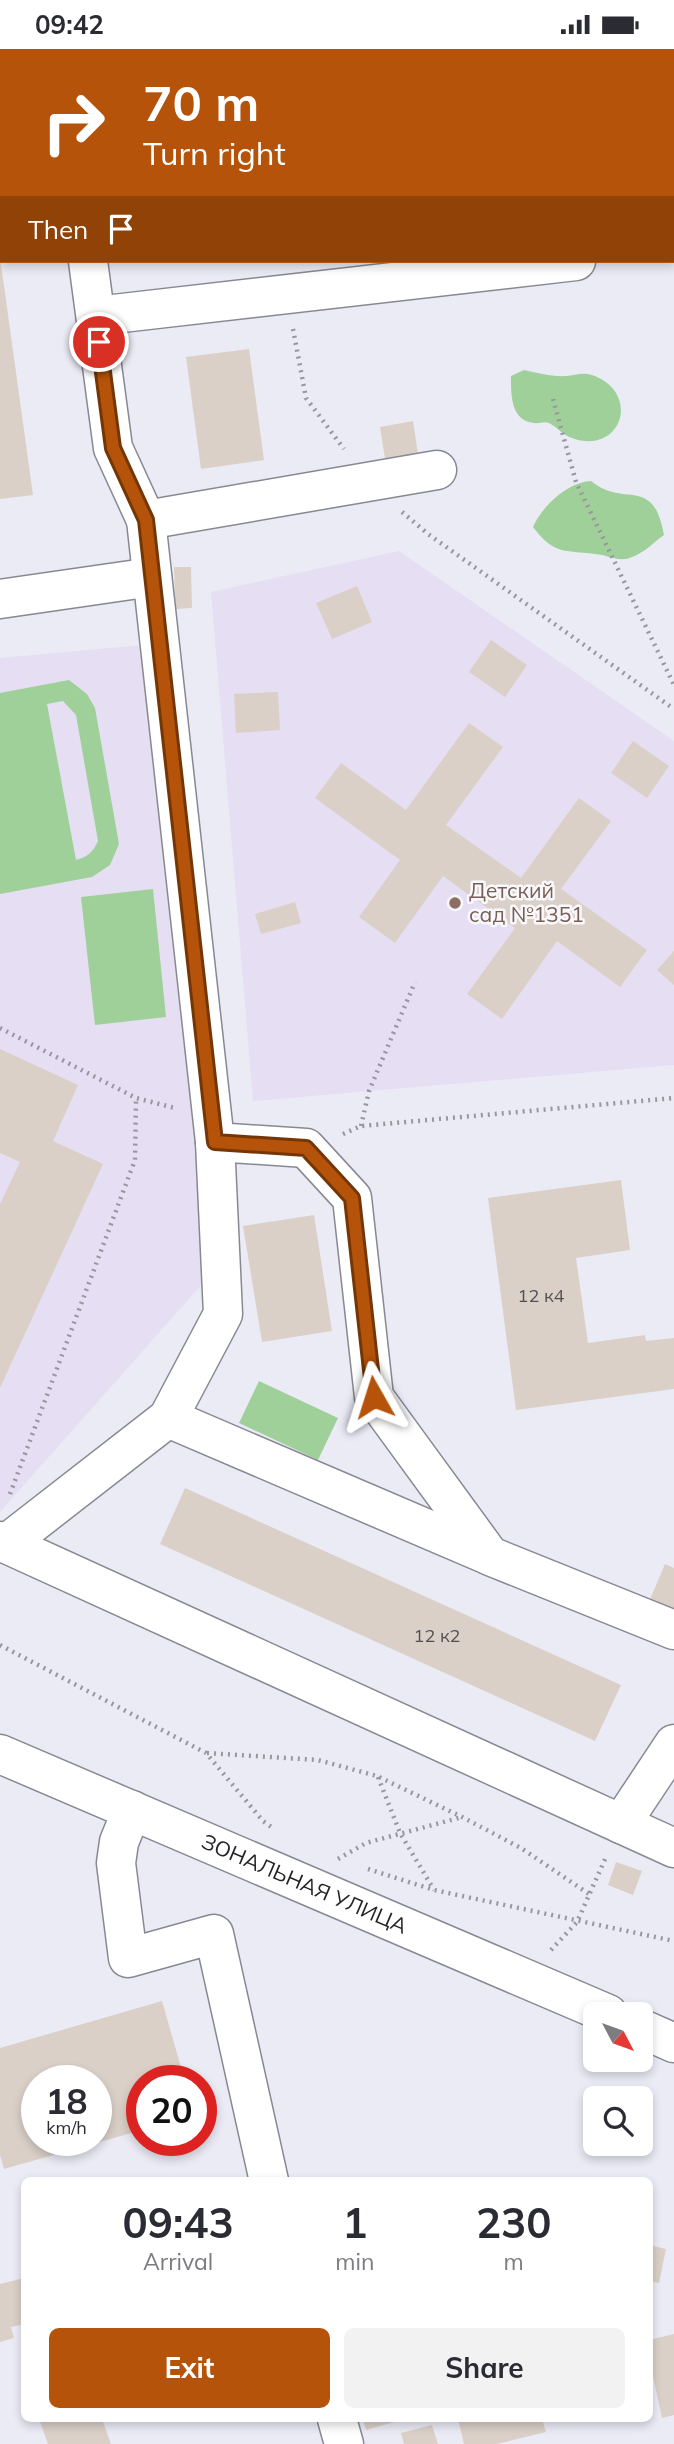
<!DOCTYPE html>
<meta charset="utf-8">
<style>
body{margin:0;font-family:Mulish,sans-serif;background:#f2f2f3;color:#2b2b33;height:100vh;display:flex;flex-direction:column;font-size:26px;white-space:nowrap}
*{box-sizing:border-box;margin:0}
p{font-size:23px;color:#7c7c81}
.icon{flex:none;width:38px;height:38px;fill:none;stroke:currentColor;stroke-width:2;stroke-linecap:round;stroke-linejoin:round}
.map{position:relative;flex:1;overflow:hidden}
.sheet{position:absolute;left:21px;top:2128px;width:632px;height:245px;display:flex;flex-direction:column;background:#fff;border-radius:10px;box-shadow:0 4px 10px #0003}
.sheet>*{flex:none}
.hud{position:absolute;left:0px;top:0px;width:676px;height:214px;box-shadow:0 4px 10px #0003;background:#b45309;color:#fff;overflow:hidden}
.needle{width:46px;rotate:131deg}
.tools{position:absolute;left:583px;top:1953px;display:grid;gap:14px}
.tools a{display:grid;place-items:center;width:70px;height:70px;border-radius:10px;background:#fff;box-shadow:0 4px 10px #0003;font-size:35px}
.speed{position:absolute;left:21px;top:2016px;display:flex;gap:14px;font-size:35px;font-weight:700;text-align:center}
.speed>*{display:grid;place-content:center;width:91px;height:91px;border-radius:50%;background:#fff;box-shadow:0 4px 10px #0003;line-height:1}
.speed small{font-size:18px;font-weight:400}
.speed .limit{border:10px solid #d22;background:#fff;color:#111}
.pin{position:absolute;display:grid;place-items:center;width:60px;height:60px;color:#fff;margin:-30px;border:4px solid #fff;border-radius:50%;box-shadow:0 2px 7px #0007}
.me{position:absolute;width:77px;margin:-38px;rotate:354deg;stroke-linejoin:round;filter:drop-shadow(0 0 5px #0008)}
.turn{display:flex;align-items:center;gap:24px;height:147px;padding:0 28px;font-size:32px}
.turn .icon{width:91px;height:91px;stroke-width:2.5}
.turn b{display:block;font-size:49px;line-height:60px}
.then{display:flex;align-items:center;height:66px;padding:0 28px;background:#0003;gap:14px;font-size:26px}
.eta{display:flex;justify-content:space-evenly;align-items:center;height:119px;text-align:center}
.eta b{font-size:42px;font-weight:700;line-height:49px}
.cta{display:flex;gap:14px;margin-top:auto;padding:14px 28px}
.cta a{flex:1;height:80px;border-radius:10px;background:#b45309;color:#fff;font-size:28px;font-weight:700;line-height:80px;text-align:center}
.cta a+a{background:#f2f2f3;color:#2b2b33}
.status{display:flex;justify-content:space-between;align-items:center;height:49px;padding:0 35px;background:#fff;direction:ltr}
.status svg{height:19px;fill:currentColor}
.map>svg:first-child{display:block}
</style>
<div class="status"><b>09:42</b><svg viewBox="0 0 49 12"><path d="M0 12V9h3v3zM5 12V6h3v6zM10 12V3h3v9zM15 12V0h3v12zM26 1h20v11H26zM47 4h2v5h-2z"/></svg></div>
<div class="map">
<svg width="674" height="2395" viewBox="0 0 674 2395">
<rect width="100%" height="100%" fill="#ebebf6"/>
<!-- education -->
<path fill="#e6def3" d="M399 502 674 692V1016L253 1052 211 543Z
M153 595 211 1225 0 1463V609Z"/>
<!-- green -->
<path fill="#9fd099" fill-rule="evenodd" d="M524 321C537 324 553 328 566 327 576 326 582 323 592 326 642 343 622 407 572 389 563 386 557 378 549 374 543 372 540 375 534 374 510 372 511 344 511 327Z
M591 432C625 460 653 425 664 486 654 493 644 504 632 508 619 514 609 506 595 505 564 501 554 506 533 478 542 457 568 433 591 432Z
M69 631 87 645 95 659 119 795 110 816 92 828 0 845V644ZM63 652 76 666 98 792C93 803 88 808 76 811L47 655Z
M153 840 166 968 95 976 81 848Z
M259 1332 338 1369 318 1411 239 1374Z"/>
<!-- building -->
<path fill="#dad0c8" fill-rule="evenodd" d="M0 208 33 446 0 450Z
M249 300 264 411 201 420 186 308Z
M413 372 418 405 385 410 380 378Z
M174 518H191L192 559 175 560Z
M357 537 372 573 332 590 316 554Z
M491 591 527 616 505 648 469 623Z
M278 643 280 681 236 684 234 645Z
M469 674 503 698 446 776 521 829 579 749 611 772 561 840 647 901 620 938 557 892 502 970 467 945 515 879 443 827 395 894 359 868 400 811 315 749 341 714 406 761Z
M633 692 669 717 647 749 611 724Z
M295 853 301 874 261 885 255 865Z
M674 902V936L657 921Z
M0 1000 78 1036 53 1092 103 1115 0 1339V1155L20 1113 0 1104Z
M621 1131 630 1201 576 1209 588 1294 645 1286 646 1292 674 1289V1340L516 1361 488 1149Z
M314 1166 332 1282 262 1293 243 1177Z
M185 1439 621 1636 595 1692 160 1495Z
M665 1515 674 1519V1573L646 1560Z
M616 1813 642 1822 633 1846 608 1836Z
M162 1952 185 2032H142V2081L4 2120 0 2106V1999ZM37 2032H96V2091H37Z
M649 2196 666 2200 659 2234 649 2232Z
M24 2229V2275L11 2278 14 2289 0 2293V2235Z
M674 2285V2366L662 2369 649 2309V2291Z
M39 2370H102L111 2395H48Z
M363 2370H405L366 2381Z
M458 2370H542L546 2383 497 2395H464Z
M432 2376 438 2395H404L401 2384Z"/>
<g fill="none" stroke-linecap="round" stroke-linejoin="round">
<defs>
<g id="minor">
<path d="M62 0V2"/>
<path d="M88 212 113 399 146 471"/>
<path d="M96 267 576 212"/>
<path d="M437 421 146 471 215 1093 306 1099 352 1149 374 1348 490 1507 674 1581"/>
<path d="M0 550 152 528"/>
<path d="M168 1369 223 1265 215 1093"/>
<path d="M0 1492 674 1799"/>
<path d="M6 1495 168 1369 488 1506"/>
<path id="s1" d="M0 1705 608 1965"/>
<path d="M132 1761 119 1793 116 1814 128 1909 214 1885 269 2132"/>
<path d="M621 1775 674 1695"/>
<path d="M640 1979 674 1994"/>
<path d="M337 2370 344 2395"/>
</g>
</defs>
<!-- minor casing -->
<use href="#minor" stroke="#888893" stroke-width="41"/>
<!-- path -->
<path stroke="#97979f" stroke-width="4.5" stroke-dasharray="2 5" stroke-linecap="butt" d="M410 2V0
M0 70H2
M293 280 306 349 344 400
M553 350 576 433 674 636
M402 463 428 485 674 660
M0 979 136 1049 175 1059
M361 1077 369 1042 415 933
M343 1085 361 1077 674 1049
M10 1445 135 1111 136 1049
M0 1596 206 1704 263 1772 274 1780
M207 1704 318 1711 377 1727 462 1768 521 1799 589 1845
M378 1728 400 1784 434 1841
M338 1810 366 1794 462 1768
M368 1820 434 1841 674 1892
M551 1901 577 1873 606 1808"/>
<!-- minor -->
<use href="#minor" stroke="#fff" stroke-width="38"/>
</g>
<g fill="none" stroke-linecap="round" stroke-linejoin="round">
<defs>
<path id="route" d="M99 293 113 399 146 471 215 1093 306 1099 352 1149 374 1348"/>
</defs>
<!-- route casing -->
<use href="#route" stroke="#753606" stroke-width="18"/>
<!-- route -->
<use href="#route" stroke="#b45309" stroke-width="12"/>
</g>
<!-- markers -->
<circle fill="#8d6e63" stroke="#f9f9fd" stroke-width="2.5" cx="455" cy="854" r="7"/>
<g text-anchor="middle" stroke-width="5" stroke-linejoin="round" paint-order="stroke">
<!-- number labels -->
<g font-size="18" fill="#524f50">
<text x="541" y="1253">12 к4</text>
<text x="437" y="1593">12 к2</text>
</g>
<!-- education labels -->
<g font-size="21" fill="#785e54" stroke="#f9f9fd" text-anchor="start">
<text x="469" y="849">Детский<tspan x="469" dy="24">сад №1351</tspan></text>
</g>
<!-- street labels -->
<g font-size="21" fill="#242428" stroke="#f9f9fd">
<text dy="7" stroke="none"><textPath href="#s1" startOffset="331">ЗОНАЛЬНАЯ УЛИЦА</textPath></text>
</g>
</g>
</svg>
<div class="tools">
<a><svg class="needle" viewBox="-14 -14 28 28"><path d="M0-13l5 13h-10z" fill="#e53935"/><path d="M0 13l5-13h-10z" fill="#7c7c81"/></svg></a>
<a><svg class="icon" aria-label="search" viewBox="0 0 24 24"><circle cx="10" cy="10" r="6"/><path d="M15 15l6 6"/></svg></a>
</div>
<div class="speed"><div>18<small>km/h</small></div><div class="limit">20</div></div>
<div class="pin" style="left:99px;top:293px;background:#d93025"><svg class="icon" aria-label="arrive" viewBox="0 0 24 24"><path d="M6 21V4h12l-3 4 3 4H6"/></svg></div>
<svg class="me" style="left:374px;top:1348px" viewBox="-20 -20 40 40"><path d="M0-17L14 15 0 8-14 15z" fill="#b45309" stroke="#fff" stroke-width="4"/></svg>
<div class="hud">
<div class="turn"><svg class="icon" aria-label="right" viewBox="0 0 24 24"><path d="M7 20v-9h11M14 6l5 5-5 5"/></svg><div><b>70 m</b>Turn right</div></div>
<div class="then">Then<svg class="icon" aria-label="arrive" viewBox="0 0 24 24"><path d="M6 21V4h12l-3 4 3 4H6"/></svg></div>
</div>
<section class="sheet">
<div class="eta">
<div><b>09:43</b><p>Arrival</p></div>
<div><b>1</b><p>min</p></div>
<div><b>230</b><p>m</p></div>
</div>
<div class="cta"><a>Exit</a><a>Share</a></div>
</section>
</div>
